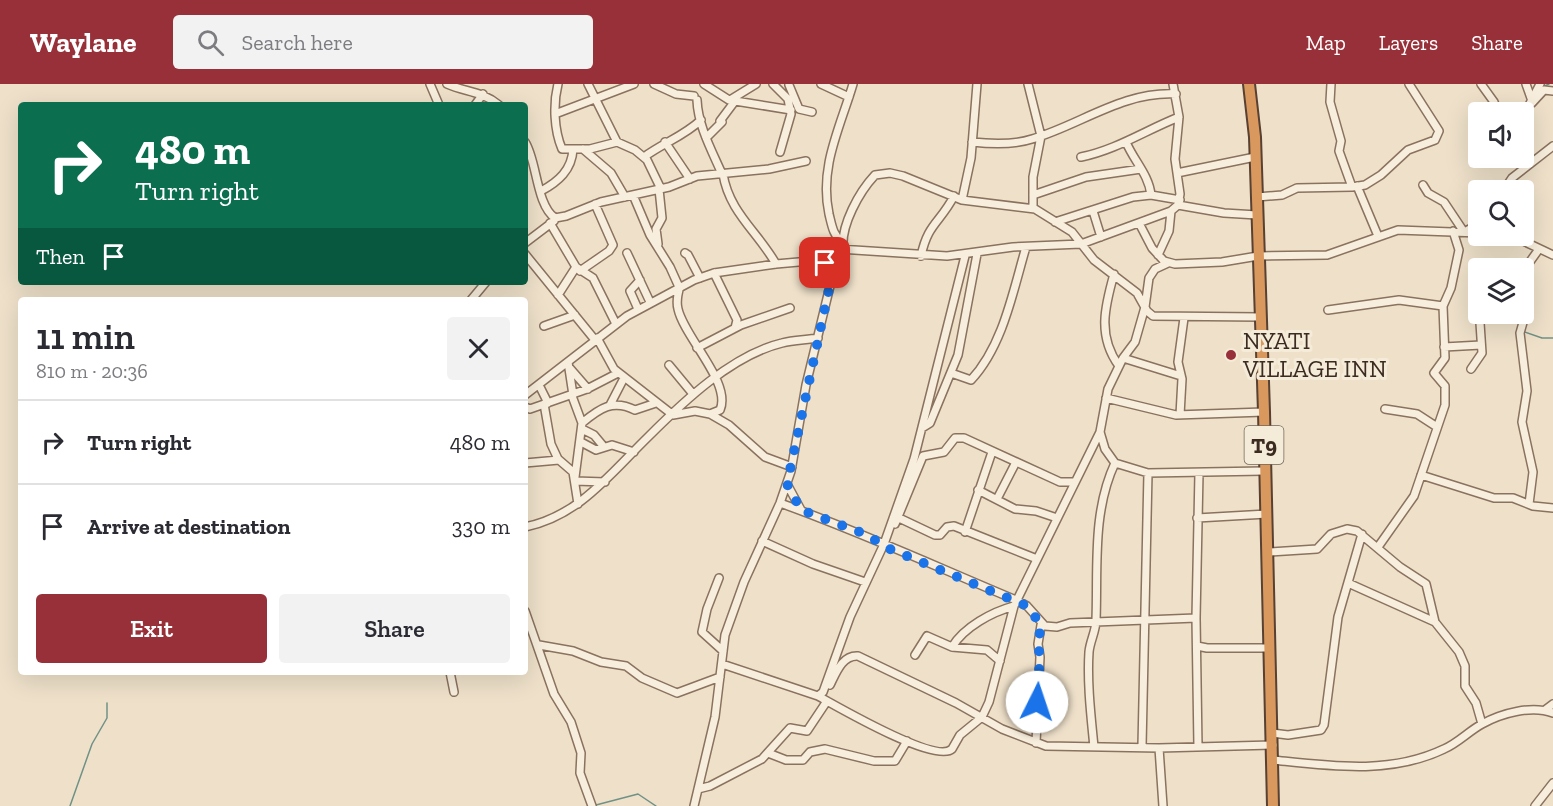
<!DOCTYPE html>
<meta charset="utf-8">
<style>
body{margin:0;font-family:"Zilla Slab",serif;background:#f2f2f3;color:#2b2b33;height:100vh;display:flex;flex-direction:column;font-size:22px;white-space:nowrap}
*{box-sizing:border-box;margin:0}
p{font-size:20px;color:#7c7c81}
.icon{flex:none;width:33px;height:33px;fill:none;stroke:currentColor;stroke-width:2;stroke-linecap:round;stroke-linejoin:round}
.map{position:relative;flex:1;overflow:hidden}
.drawer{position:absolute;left:18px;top:213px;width:510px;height:378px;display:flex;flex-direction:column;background:#fff;border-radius:6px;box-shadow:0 6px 24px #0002}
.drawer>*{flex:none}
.top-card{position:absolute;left:18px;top:18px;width:510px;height:183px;border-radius:6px;box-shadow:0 6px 24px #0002;background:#0b6e4f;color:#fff;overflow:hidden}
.buttons{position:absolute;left:1468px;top:18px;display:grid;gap:12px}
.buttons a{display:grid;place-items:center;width:66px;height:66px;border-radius:6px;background:#fff;box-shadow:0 6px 24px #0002;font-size:30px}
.pin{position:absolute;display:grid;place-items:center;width:51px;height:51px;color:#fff;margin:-26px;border-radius:12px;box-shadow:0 3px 9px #0006}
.me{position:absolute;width:66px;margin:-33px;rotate:4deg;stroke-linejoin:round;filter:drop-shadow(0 0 4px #0008)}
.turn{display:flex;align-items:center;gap:21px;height:126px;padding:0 18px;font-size:27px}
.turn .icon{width:78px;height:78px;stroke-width:2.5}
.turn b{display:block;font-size:42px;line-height:51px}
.then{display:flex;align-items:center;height:57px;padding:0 18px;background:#0003;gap:12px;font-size:22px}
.round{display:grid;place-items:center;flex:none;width:63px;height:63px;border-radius:6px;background:#f2f2f3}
.headline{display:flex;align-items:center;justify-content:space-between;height:102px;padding:0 18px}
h1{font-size:36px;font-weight:600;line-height:45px}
.action{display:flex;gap:12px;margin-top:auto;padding:12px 18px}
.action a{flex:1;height:69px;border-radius:6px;background:#973039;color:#fff;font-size:24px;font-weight:600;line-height:69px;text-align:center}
.action a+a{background:#f2f2f3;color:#2b2b33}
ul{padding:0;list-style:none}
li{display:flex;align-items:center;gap:18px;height:84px;padding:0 18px;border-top:2px solid #e1e1e2}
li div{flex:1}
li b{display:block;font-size:22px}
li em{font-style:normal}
header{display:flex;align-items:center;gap:36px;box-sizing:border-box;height:84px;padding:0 30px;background:#973039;color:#fff}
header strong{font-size:28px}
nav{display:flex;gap:33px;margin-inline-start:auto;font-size:21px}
.search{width:420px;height:54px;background:#f2f2f3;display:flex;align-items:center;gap:15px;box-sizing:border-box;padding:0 21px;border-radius:6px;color:#7c7c81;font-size:22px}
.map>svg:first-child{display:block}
</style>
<header>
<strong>Waylane</strong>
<div class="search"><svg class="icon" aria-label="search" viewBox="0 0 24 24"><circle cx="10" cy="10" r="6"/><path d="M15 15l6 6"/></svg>Search here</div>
<nav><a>Map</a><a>Layers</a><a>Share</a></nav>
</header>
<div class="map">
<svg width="1553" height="722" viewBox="0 0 1553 722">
<rect width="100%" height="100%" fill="#eee0c9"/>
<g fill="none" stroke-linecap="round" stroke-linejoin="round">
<!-- stream -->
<path stroke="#709186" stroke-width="1.5" d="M1542 3 1549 0
M1522 247 1542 254H1553
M596 721 638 710 656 722
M70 722 92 660 107 634V619"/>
<defs>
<path id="minor" d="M430 0 439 21
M447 0C465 8 482 7 499 21
M558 0C553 20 554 46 562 65H590L617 58
M588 0 617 58 635 66 647 76 661 105
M654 0 676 10 694 12
M704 0 729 16 791 26
M773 0 788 15 791 30 780 68
M821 0 849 13
M1028 0 1041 52 1033 93V124
M1331 0 1330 18 1341 57 1339 67 1352 103
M1481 0 1494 18 1498 28
M1526 0 1532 17
M789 1 799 25 812 28
M697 16C698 42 712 67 722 90
M730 16 756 0
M1532 19 1544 6 1553 7
M475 21 483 10
M555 30 634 0
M1524 31 1540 0
M720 37 735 17
M707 53 722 38
M525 58C537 76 536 121 555 134L566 132 601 118 669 103 697 92 769 85 806 77
M665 58 690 95
M972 58C991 60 1014 61 1032 55 1080 41 1123 7 1176 10
M1126 58C1134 77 1149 91 1151 111
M583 65 611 89 625 113
M644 73C663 59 684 52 701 36
M1081 73C1116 66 1146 46 1179 33
M1519 74 1526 83
M1177 89 1255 73
M723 90C729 128 758 148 776 180
M1423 101 1428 109 1444 118 1464 148 1479 140
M1357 102 1378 152
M1504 106 1512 94 1553 62
M541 107C558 98 572 86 573 65
M633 111 650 151 670 183 679 203
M1033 111 1086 93 1141 85
M1257 113 1282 111 1297 104 1352 103 1365 101 1381 91 1408 66 1435 56 1439 47 1409 0
M962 116 971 74 977 0
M1178 121 1224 129 1257 131
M1093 127 1101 153
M1055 138 1133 113 1151 111 1180 116
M550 139 576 183 593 194 616 240
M1139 139 1152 164 1164 177 1175 180 1222 178 1258 172 1327 171 1398 146 1479 149
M1498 152 1519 155 1553 171
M842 158C833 151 832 142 829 130 819 83 840 44 853 0
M525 159 554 137
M658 160 656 145 662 134 659 105
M843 164C841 141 859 108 875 91L890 89 903 92 962 116 1035 125 1072 148 1094 176 1137 209 1147 227 1153 232 1260 233
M627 169 650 218
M685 169 688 171 700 194
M525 170 595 256
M1158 171 1169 147 1171 127
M921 172C928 139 940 139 954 112
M1168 179 1155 185 1149 194 1145 223 1135 258 1123 274 1108 305 1100 348 1105 365 1115 379 1148 389 1264 387
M1524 186 1539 165
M580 187 609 167 613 161 595 120
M714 189 737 236 735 244
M1114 190C1105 222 1097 252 1119 282
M680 202C678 209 676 218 678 225 684 253 732 299 720 326L710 330
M1524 209 1526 228 1520 249 1527 307 1522 338 1533 388 1529 420
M558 211 576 183
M471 216 486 198
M638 225 630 207 640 196
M1328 226 1399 216 1443 222
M544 242 575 231
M597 254 614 285 673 331 695 327 710 330 729 341 765 373 792 383
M1444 263 1481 261
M697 264 741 241 790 224
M1123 274 1181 292
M568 278 573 311
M669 281 693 310
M568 282 588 305
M1471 285 1482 269 1480 239 1483 230
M951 289 971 296C1003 262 1013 207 1026 163
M539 301 548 319
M525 311 627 232 694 196 714 189 776 180 810 177 834 182
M572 312 582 339 575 393
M1106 314 1176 331 1264 328
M544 320 551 360 558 375 573 388 578 420
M610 321 624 294
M525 323 530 325 587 305 618 289
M1385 325 1417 330 1437 343
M1180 331 1182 295 1178 278 1184 234
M582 339C600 324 613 315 635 326L656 319
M922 344 930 339 958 271 977 170
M582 345 594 351 604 363
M581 358 596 366 612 361 634 368
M525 379 559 376
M1421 391 1494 414H1513L1533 422 1553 424
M575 397 605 398
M787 400 801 426
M978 406 1015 425 1036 427 1057 434
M997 415 1016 378
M780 419C861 448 937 483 1016 516L1027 522 1045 542 1057 543 1070 539 1196 534
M897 433 935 451H940L947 443 954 442 1037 475
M1197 434 1267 430
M895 440 923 372 944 368 955 354H964L1060 398H1075
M525 443C579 432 610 390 648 353 683 318 732 271 782 259 793 256 806 256 818 254
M965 448 992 368
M762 457 813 480 865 498
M1378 463 1414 412 1445 321V302L1434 289 1445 274 1443 222 1451 204 1459 166 1453 147
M1269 468 1317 465 1331 450 1347 445 1357 447 1400 483 1426 500 1435 538
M719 494 707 525 702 548 723 567
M1348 499 1435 538 1459 568 1465 582V602L1476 619 1482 640
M525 527 554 610 571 638 581 669 580 689 592 722
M539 561 573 567 601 578 626 582 642 594 677 609 720 593
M1197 562 1207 564H1269
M952 563C964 543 992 528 1014 522
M915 571 927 552 952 563 987 566 1000 577
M722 580 818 612 823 608 850 533 884 460 914 375 965 172
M450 588 454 608
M830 601C836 589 842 571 858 572L956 619 1002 645 1046 662 1159 664 1273 661
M818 612C838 623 936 680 952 665L960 651 982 633 989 618 1014 522 1100 348
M1545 626 1553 620
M1272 649 1288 651 1321 646 1324 641 1338 533 1362 450
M1036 659 1040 573 1038 560 1041 541
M1142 662 1148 389
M1094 663C1091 632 1087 599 1089 568 1090 557 1096 547 1096 536 1098 484 1092 428 1115 379
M1198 663 1196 534 1199 389
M1159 664 1163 722
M768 669 786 676H803L810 668 825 665 874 677H895L907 657
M1273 676C1330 682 1390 691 1444 665 1458 659 1469 647 1482 640 1502 629 1532 621 1553 629
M698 705 710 702 762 675 790 644 807 647 827 617
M694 722 715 633 725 551 744 498 780 419 791 387 806 301 839 165 947 172 1013 163 1081 160 1171 127 1178 121 1180 110 1175 75 1179 33 1173 0
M1535 722 1553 699"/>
<path id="highway" d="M1249 0 1255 53 1264 328 1273 722"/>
</defs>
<!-- minor casing -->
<use href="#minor" stroke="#8a725e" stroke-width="10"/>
<!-- highway casing -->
<use href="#highway" stroke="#584132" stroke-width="14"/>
<!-- minor -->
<use href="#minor" stroke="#f8eedd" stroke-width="7"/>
<!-- highway -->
<use href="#highway" stroke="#d9995e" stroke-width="10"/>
</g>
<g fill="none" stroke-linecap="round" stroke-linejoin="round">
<!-- route -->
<path stroke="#1a73e8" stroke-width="10" stroke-dasharray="0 18" d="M825 179 834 182 787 400 801 426 865 450 890 465 1027 522 1041 541 1038 560 1040 573 1037 618"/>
</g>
<!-- markers -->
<circle fill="#973039" stroke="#f5ebd9" stroke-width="2" cx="1231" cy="271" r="6"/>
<g text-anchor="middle" stroke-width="6" stroke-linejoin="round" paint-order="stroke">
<!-- shield labels -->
<rect fill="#f5ebd9" stroke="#736558" stroke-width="1.5" x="1244.5" y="342" width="39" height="38" rx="4.5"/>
<g font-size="22" font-weight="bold" fill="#3b2b21">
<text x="1264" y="369">T9</text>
</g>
<!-- poi labels -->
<g font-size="24" fill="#3b2b21" stroke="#f5ebd9" text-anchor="start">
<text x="1243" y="265">NYATI<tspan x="1243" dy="28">VILLAGE INN</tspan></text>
</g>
</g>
</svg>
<div class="buttons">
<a><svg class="icon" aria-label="sound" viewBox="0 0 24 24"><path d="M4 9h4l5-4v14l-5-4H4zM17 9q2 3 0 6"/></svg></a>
<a><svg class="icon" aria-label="search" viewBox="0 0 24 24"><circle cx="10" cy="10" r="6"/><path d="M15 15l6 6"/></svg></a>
<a><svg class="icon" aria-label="layers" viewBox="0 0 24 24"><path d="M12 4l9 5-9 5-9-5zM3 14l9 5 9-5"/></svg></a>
</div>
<div class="pin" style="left:825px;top:179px;background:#d93025"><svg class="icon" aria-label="arrive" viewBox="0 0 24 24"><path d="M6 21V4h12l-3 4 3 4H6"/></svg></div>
<svg class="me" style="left:1037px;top:618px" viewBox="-20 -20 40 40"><circle r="19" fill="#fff"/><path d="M0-13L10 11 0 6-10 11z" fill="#1a73e8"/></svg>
<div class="top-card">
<div class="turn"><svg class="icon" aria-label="right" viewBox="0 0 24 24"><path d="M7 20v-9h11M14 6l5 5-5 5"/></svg><div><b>480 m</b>Turn right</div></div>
<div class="then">Then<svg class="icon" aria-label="arrive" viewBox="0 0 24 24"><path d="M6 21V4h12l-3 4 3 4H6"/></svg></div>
</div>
<section class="drawer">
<div class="headline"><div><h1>11 min</h1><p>810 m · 20:36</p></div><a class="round"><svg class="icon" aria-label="close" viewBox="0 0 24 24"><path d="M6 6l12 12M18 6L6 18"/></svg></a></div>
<ul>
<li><svg class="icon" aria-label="right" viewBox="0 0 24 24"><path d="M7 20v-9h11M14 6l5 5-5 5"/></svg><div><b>Turn right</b></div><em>480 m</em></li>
<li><svg class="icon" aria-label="arrive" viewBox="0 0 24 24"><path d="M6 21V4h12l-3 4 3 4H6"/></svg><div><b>Arrive at destination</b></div><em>330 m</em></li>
</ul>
<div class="action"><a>Exit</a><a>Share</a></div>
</section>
</div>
